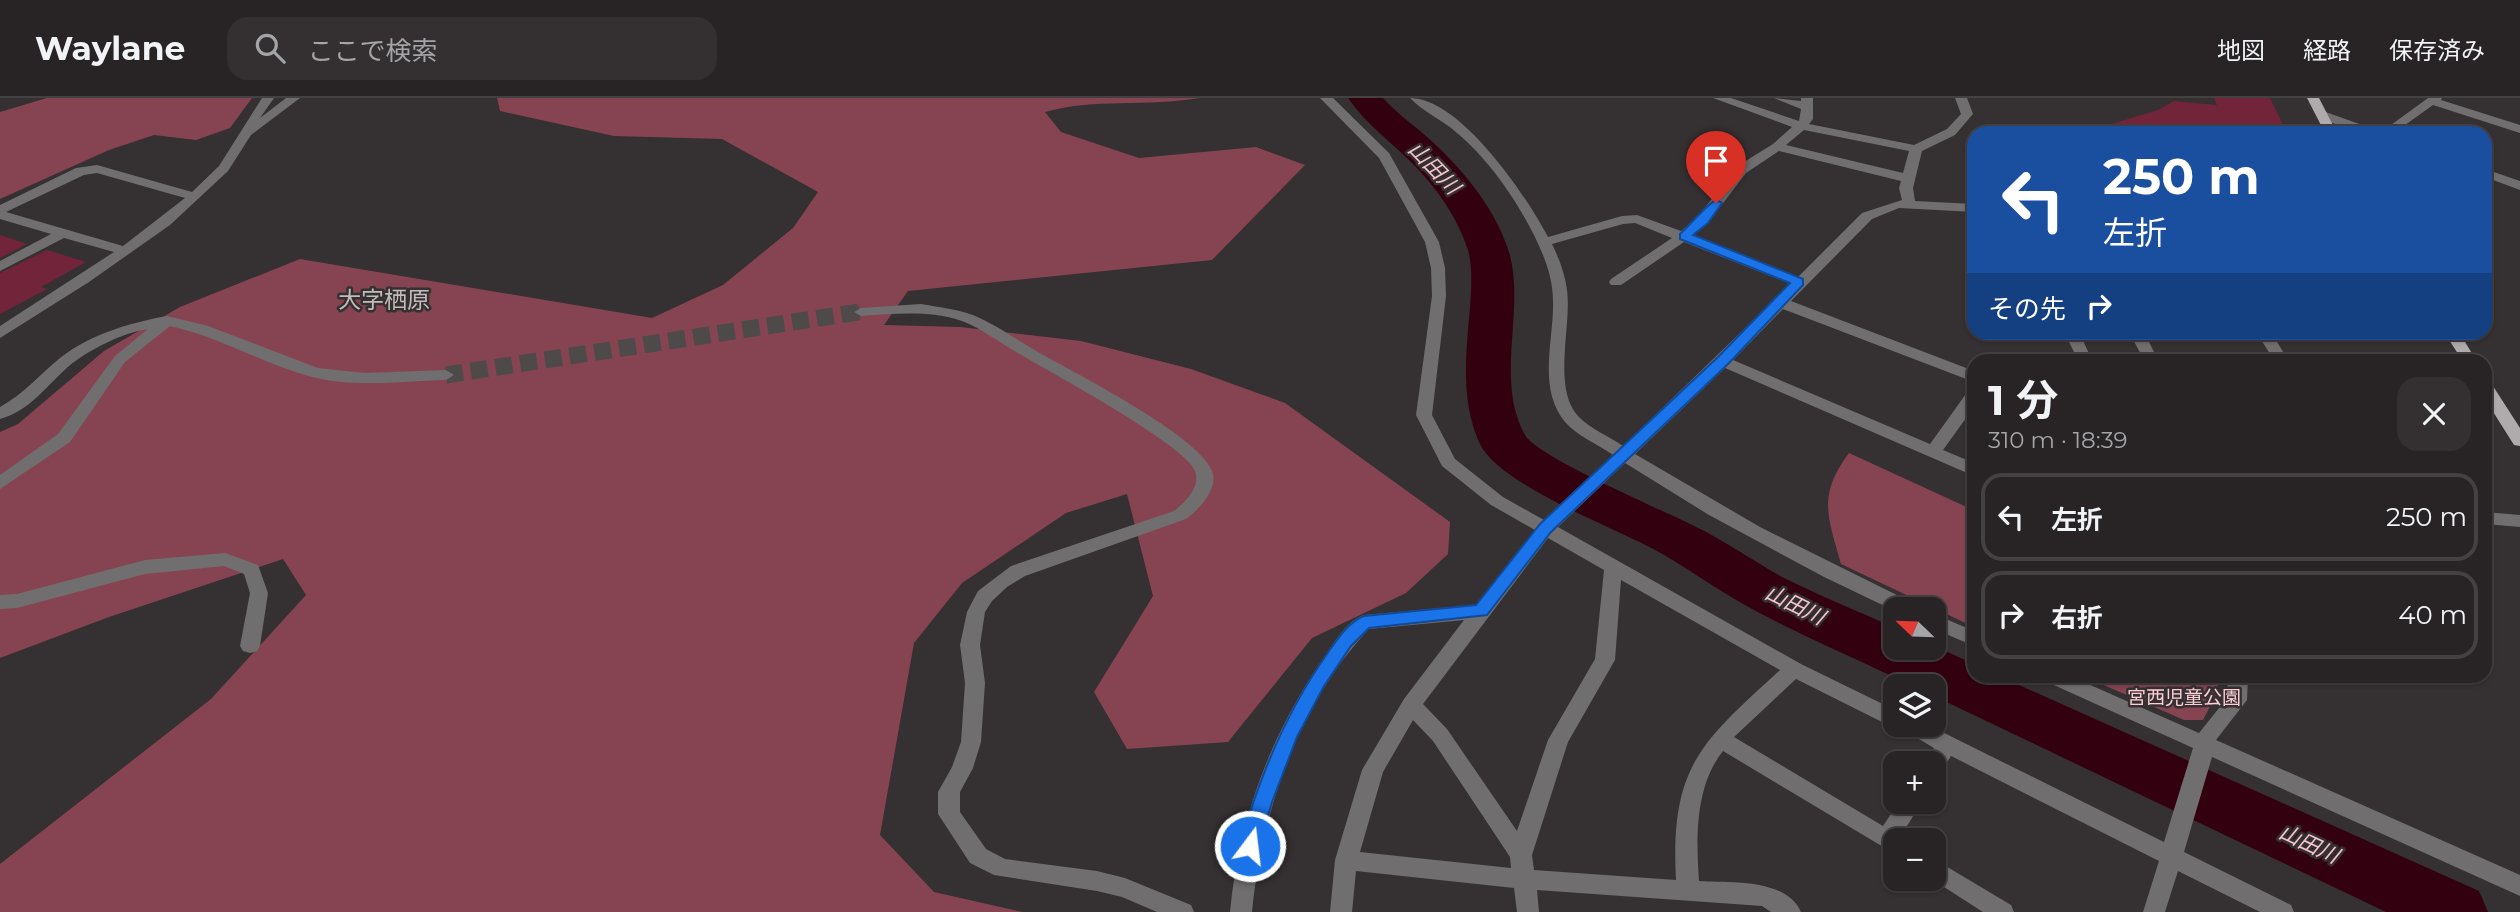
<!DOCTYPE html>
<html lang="ja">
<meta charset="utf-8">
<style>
body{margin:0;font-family:Montserrat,"Noto Sans JP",sans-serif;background:#343032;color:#f1f3f6;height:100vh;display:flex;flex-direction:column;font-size:26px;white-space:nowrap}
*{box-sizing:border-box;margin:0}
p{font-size:23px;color:#a5a4a7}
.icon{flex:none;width:38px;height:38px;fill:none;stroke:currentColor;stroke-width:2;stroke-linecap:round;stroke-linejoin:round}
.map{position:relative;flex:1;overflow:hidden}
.sheet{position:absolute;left:1967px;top:256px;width:525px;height:329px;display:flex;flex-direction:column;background:#282425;border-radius:21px;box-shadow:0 2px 5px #0004,0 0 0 2px #444142}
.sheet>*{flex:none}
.banner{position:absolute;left:1967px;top:28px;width:525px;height:214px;border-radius:21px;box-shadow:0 2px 5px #0004,0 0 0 2px #444142;background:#1a4fa0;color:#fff;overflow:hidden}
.needle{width:46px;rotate:293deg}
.buttons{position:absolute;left:1883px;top:499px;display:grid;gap:14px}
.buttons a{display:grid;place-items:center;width:63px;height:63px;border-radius:14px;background:#282425;box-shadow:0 2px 5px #0004,0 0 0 2px #444142;font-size:35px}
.pin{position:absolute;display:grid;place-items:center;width:60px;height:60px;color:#fff;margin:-72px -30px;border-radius:50% 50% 50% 0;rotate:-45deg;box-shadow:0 0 7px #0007}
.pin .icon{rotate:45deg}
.me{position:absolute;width:77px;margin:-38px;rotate:15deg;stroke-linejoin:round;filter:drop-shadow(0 0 5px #0008)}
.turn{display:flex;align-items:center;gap:24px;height:147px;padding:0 21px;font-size:32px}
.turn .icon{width:91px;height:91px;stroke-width:2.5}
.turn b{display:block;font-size:49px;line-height:60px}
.then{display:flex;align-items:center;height:66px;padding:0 21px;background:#0003;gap:14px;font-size:26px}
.round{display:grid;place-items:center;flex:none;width:74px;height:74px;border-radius:21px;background:#343032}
.head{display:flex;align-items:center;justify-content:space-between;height:119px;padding:0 21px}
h1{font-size:42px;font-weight:700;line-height:52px}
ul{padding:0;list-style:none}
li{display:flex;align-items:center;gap:21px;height:88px;margin:0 14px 10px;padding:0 7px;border:4px solid #444142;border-radius:21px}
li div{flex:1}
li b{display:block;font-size:26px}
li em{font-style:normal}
header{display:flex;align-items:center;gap:42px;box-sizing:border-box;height:98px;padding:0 35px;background:#282425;border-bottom:2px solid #444142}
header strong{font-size:33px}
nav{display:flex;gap:38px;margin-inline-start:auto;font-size:24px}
.search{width:490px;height:63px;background:#343032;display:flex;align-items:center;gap:18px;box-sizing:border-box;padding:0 24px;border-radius:21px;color:#a5a4a7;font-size:26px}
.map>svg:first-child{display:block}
</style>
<header>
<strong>Waylane</strong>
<div class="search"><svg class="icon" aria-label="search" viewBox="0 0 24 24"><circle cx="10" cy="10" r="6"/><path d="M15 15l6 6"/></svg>ここで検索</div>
<nav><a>地図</a><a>経路</a><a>保存済み</a></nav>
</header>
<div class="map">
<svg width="2520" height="814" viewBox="0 0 2520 814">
<rect width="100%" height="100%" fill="#353031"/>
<!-- green -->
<path fill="#864453" d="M47 0H252L230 30 196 42 154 37 109 52 0 101V14Z
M497 0H1199C1148 9 1093 0 1045 14L1061 34 1139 60 1256 49 1305 67 1212 162 908 193 884 227 960 229 1081 243 1191 271 1285 305 1450 424 1448 456 1406 495 1312 540 1228 644 1127 651 1094 594 1153 498 1127 396 1066 415 962 485 914 545 880 737 934 794 1023 814H0V766L211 601 306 497 283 461 109 519 0 560V334L18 326 104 253 180 209 300 161 652 220 723 187 793 130 818 94 722 41 614 38 500 13Z
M1849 355 1971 411 1974 409V529L1841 466C1828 419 1817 398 1849 355Z
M2083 578H2219L2217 595 2203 622H2184Z"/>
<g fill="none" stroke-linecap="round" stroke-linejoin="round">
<!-- river -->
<path fill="#33000f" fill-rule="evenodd" d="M1348 0H1383C1399 18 1421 32 1438 49 1468 78 1496 113 1509 154 1526 212 1494 281 1525 337 1537 359 1663 412 1692 427 1724 442 1753 463 1784 480 1820 498 1858 513 1895 530V550L1934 548 1974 566V578H1999L2479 793 2488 814H2386L1934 598V588H1913C1857 561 1799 537 1745 507 1716 491 1689 471 1659 454 1618 431 1499 387 1480 346 1460 303 1466 255 1470 210 1471 190 1473 171 1468 152 1457 118 1436 89 1411 64 1389 42 1365 25 1348 0Z"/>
</g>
<!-- building -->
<path fill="#72243a" d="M2214 0H2270L2287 35H2103L2102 29 2158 12 2174 3 2217 7Z
M0 137 27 146 0 160Z
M47 152 86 164 41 189 47 191 0 216V175Z"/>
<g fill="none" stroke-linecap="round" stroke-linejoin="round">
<!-- minor-tunnel-far1 -->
<path stroke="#4e4a4a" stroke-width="13" stroke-dasharray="13 7" stroke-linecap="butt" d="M847 216 861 214"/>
<!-- minor-tunnel -->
<path stroke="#4e4a4a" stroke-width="17" stroke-dasharray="17 8" stroke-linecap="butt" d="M446 277 859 214"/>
<!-- minor -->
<path fill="#716e6f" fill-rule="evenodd" d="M262 0H274L260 20 286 0H300L251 37 228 73 170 127 89 184 0 240V228L114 154 64 140 0 173V163L51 136 0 121V107L76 70 97 67 192 94 219 68ZM97 75 185 100 123 148 6 114 84 77Z
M1320 0H1333L1389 55 1439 144 1445 170 1446 198 1432 317 1455 361 1503 399 1544 422 1613 357C1598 346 1577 338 1565 324 1537 290 1554 242 1553 204 1553 187 1549 172 1543 157 1525 114 1493 65 1457 35 1443 22 1423 14 1410 0 1460 0 1526 97 1548 139L1622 118 1637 117 1681 133 1698 119 1736 69 1773 46 1792 29 1713 0H1731L1799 23 1801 11 1774 0 1801 3V0H1813V21L1809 26 1914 47 1947 31 1961 16 1955 0H1967L1973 16 1955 37 1922 53 1913 90 1915 103 1974 106V114L1899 110 1872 121 1791 203 1974 273V284L1783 211 1733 262 1930 346 1968 293 1974 292V309L1943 352 1974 365V378L1725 270 1635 356 1760 429 1915 506 1917 511 1895 513 1824 479 1709 417 1625 365 1558 429 1801 566 1895 612V626H1926L2164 744 2193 650 2045 583 2042 578H2070L2199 635 2227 600 2228 578H2248L2247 602 2216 642 2520 777V798L2212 659 2184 754 2291 807 2294 814H2260L2178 773 2165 814H2143L2159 763 1951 658 1941 674 1934 677V665H1925L1934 650 1897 628 1888 627 1796 581 1734 639 1883 728 1899 704H1922L1900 739 1904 742H1895V756L1723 653C1695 688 1696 740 1699 783 1730 785 1786 780 1801 814H1771L1762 808 1537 792 1539 814H1517L1514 790 1356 773 1352 814H1330L1335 762 1362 672 1404 601 1464 522 1369 531C1298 606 1262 713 1252 814H1230C1239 719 1272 633 1327 555 1336 542 1348 522 1364 517L1476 507 1535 432 1491 407 1442 368 1416 317 1432 198 1431 170 1425 144 1379 60ZM1804 32 1909 53 1903 75 1786 47ZM1779 53 1901 83 1899 90 1902 102 1862 115 1798 179 1693 138 1708 125 1746 75ZM1635 125 1672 140 1611 181 1609 184 1611 187H1621L1684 144 1791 186 1623 348C1609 338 1590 331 1578 318 1552 290 1572 227 1567 192 1565 176 1559 160 1552 146L1623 126ZM1548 440 1604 472 1595 561 1548 642 1517 733 1447 631 1423 606ZM1621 482 1780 572C1702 644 1670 667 1676 782L1534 772 1532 757 1568 644 1615 562ZM1413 622 1433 643 1510 759 1511 770 1360 754 1383 674Z
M2428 0H2442L2441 2 2520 27V35L2433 7 2394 35H2380Z
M2323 13 2376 32 2378 35H2360L2319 20 2317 17Z
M2485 71 2520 83V92L2485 79Z
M921 206C938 209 957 211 973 217 995 226 1017 242 1038 254 1075 275 1198 337 1212 373 1219 390 1199 412 1186 421L1025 478 1007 489 992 503 985 514 980 547 985 585 981 644 973 670 960 694V714L986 751 1005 761 1097 773 1125 780 1191 807 1194 814H1157L1122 799 1097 793 994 777 970 765 938 716V694L952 669 961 644 965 585 960 547 967 514 978 493 1011 468 1174 413C1185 404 1201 389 1195 373 1186 347 1048 273 1018 255 1000 245 981 230 962 223 929 212 895 216 861 218L854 214 861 210Z
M167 218 208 228 318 270 365 275 446 272 454 277 446 282C403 283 354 290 312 279 263 266 220 239 170 228L125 264 70 344 0 391V377L58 336 115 258 148 231C122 235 90 251 69 268 47 287 30 313 0 321V309C24 296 39 277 60 260 91 236 129 225 167 218Z
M2064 234H2079L2092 262H2078Z
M2129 234H2144L2158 262H2144Z
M2256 234H2271L2288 262H2274Z
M2485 414 2520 417V429L2485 426Z
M225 455 258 467 268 495 260 548 257 553 250 555 243 553 240 548 250 495 244 476 224 468 145 476 17 510 0 511V497L17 496 145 462Z
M1934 516 1974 533V548L1934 531Z
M1934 761 2011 807 2014 814H1983L1930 780H1934Z"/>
<!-- major -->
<path fill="#afaaab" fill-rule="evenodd" d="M2307 0H2319L2337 35H2325Z
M2444 234H2459L2476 262H2462Z
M2485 283 2491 285 2520 330V348L2514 347 2485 301Z"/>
</g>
<!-- route -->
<path fill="#1a73e8" stroke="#114b97" stroke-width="2" d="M1716 102 1722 105 1708 125 1693 137 1803 181V187L1728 266 1551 434 1487 517 1369 530 1351 548 1324 588 1297 639 1272 704 1257 754 1250 756 1243 754 1240 748C1259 679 1286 614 1327 556 1336 543 1349 523 1364 518L1476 507 1540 426 1718 259 1790 185 1680 141V136C1689 128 1708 105 1716 102Z"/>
<g text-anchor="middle" stroke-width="5" stroke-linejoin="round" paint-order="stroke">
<!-- park labels -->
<g font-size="19" fill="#fecdd5" stroke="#353031">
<text x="2184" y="606">宮西児童公園</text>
</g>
<!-- water labels -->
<g font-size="21" font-style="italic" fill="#f6c5ce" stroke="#353031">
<text transform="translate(1434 70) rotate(46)" y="7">山田川</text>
<text transform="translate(1795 507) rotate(26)" y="7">山田川</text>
<text transform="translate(2309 746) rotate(25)" y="7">山田川</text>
</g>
<!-- quarter labels -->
<g font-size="23" fill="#c2bcbd" stroke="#353031">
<text x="384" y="210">大字栖原</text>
</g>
</g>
</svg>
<div class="buttons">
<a><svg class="needle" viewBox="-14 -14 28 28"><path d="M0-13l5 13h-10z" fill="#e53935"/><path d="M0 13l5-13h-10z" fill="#a5a4a7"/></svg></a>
<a><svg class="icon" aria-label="layers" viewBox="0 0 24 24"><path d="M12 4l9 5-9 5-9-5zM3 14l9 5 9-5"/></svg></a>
<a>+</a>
<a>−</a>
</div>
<div class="pin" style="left:1716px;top:105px;background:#d93025"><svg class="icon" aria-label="arrive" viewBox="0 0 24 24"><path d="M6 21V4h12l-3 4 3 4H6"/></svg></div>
<svg class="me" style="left:1250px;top:748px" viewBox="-20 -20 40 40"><circle r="17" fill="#1a73e8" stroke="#fff" stroke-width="3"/><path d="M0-11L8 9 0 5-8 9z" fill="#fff"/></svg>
<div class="banner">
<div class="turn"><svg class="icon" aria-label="left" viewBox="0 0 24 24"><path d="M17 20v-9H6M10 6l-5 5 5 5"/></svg><div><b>250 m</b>左折</div></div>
<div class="then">その先<svg class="icon" aria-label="right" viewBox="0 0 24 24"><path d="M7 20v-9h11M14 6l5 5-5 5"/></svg></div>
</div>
<section class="sheet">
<div class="head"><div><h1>1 分</h1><p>310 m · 18:39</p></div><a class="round"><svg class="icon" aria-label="close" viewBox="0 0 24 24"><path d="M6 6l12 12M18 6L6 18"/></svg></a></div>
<ul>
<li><svg class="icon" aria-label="left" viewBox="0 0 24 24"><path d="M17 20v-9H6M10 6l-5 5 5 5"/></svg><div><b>左折</b></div><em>250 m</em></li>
<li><svg class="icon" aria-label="right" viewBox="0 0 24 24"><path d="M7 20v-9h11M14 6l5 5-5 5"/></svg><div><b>右折</b></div><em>40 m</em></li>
</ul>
</section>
</div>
